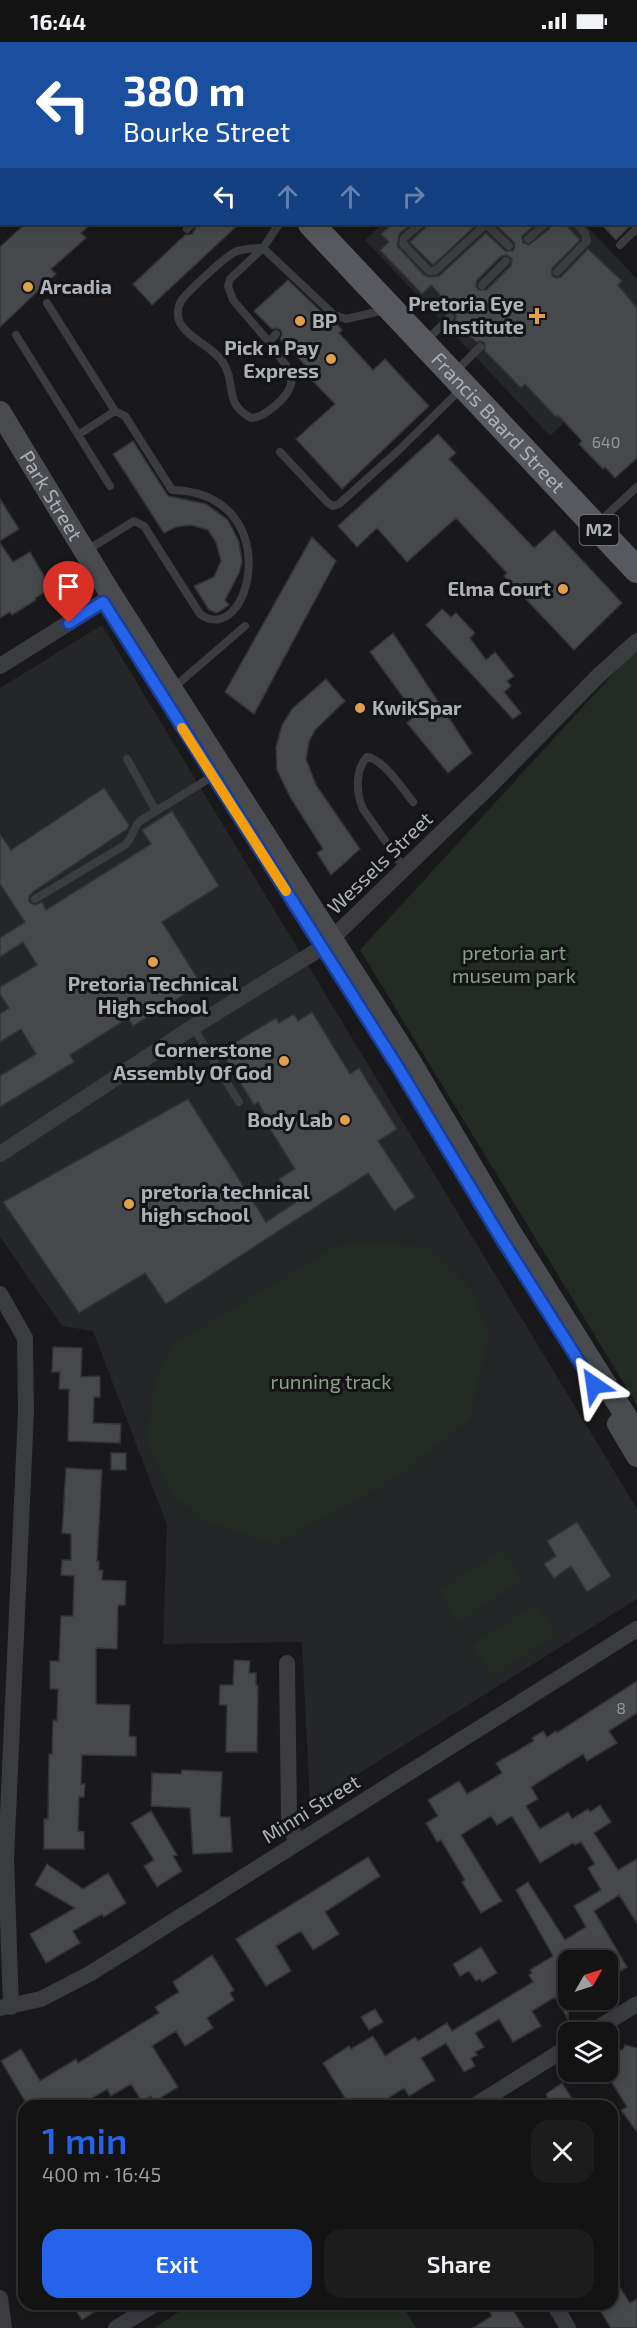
<!DOCTYPE html>
<meta charset="utf-8">
<style>
body{margin:0;font-family:"Exo 2",sans-serif;background:#1c1c1d;color:#f1f3f6;height:100vh;display:flex;flex-direction:column;font-size:22px;white-space:nowrap}
*{box-sizing:border-box;margin:0}
p{font-size:20px;color:#9d9ea0}
.icon{flex:none;width:33px;height:33px;fill:none;stroke:currentColor;stroke-width:2;stroke-linecap:round;stroke-linejoin:round}
.map{position:relative;flex:1;overflow:hidden}
.side{position:absolute;left:18px;top:2058px;width:600px;height:210px;display:flex;flex-direction:column;background:#131314;border-radius:18px;box-shadow:0 3px 15px #0003,0 0 0 2px #323234}
.side>*{flex:none}
.banner{position:absolute;left:0px;top:0px;width:638px;height:183px;box-shadow:0 3px 15px #0003,0 0 0 2px #323234;background:#1a4fa0;color:#fff;overflow:hidden}
.needle{width:39px;rotate:51deg}
.fabs{position:absolute;left:558px;top:1908px;display:grid;gap:12px}
.fabs a{display:grid;place-items:center;width:60px;height:60px;border-radius:12px;background:#131314;box-shadow:0 3px 15px #0003,0 0 0 2px #323234;font-size:30px}
.pin{position:absolute;display:grid;place-items:center;width:51px;height:51px;color:#fff;margin:-62px -26px;border-radius:50% 50% 50% 0;rotate:-45deg;box-shadow:0 0 6px #0007}
.pin .icon{rotate:45deg}
.me{position:absolute;width:66px;margin:-33px;rotate:328deg;stroke-linejoin:round;filter:drop-shadow(0 0 4px #0008)}
.turn{display:flex;align-items:center;gap:21px;height:126px;padding:0 24px;font-size:27px}
.turn .icon{width:78px;height:78px;stroke-width:2.5}
.turn b{display:block;font-size:42px;line-height:51px}
.lanes{display:flex;align-items:center;height:57px;padding:0 24px;background:#0003;justify-content:center;gap:30px;direction:ltr}
.lanes .off{opacity:.35}
.round{display:grid;place-items:center;flex:none;width:63px;height:63px;border-radius:18px;background:#1c1c1d}
.summary{display:flex;align-items:center;justify-content:space-between;height:102px;padding:0 24px}
h1{font-size:36px;font-weight:600;line-height:45px;color:#2563eb}
.action{display:flex;gap:12px;margin-top:auto;padding:12px 24px}
.action a{flex:1;height:69px;border-radius:18px;background:#2563eb;color:#fff;font-size:24px;font-weight:600;line-height:69px;text-align:center}
.action a+a{background:#1c1c1d;color:#f1f3f6}
.status{display:flex;justify-content:space-between;align-items:center;height:42px;padding:0 30px;background:#131314;direction:ltr}
.status svg{height:16px;fill:currentColor}
.map>svg:first-child{display:block}
</style>
<div class="status"><b>16:44</b><svg viewBox="0 0 49 12"><path d="M0 12V9h3v3zM5 12V6h3v6zM10 12V3h3v9zM15 12V0h3v12zM26 1h20v11H26zM47 4h2v5h-2z"/></svg></div>
<div class="map">
<svg width="637" height="2286" viewBox="0 0 637 2286">
<rect width="100%" height="100%" fill="#19191b"/>
<!-- built -->
<path fill="#252628" d="M382 182H585L637 237V312L550 394 365 198Z
M102 583 637 1467V1557L310 1762 302 1600 163 1602 167 1483 93 1289 62 1284 0 1195V646Z"/>
<!-- green -->
<path fill="#242b24" d="M637 606V1363L360 908Z
M378 1201 429 1205 470 1245 489 1291 470 1377 394 1437 275 1502 206 1480 170 1450 146 1401 154 1343 173 1303 338 1203Z
M502 1508 522 1539 458 1580 439 1548Z
M537 1562 557 1591 492 1634 472 1603Z
M191 2262H401L416 2286H154Z"/>
<!-- building -->
<path fill="#46484b" stroke="#333437" stroke-width="1.5" fill-rule="evenodd" d="M25 182H91L81 191 86 196 51 227 56 232 0 285V205Z
M198 182H239L152 263 133 242 185 193 192 192Z
M392 182H411L399 192 397 204 424 233 429 235 439 234 486 191 505 209H513L515 205 514 200 495 182H536L522 194 523 201 529 203 549 187 551 182H565L580 198 552 226V234L556 236 561 235 588 207 622 239 618 243 637 266V416L615 436 605 425 603 427 579 402 582 399 558 373 556 375 525 342 521 346 485 309V301L481 299 476 300 455 279 456 274 454 270 444 269 449 263 431 243 422 252 380 208 389 200 381 192ZM507 213 512 217 511 224 487 248H478L476 244 477 238 501 214Z
M426 182H477L433 223 410 200 425 186Z
M601 182H632L616 198Z
M288 238 330 278 335 280 342 288 339 291 373 328 385 317 429 364 342 447 296 397 335 362 301 327 305 323 280 297 282 293 281 288 277 286 272 287 254 269Z
M438 392 456 411 449 417 534 506 554 488 622 561 574 608 504 534 507 531 456 476 407 520 377 486 357 505 338 484Z
M133 399 168 454 206 462 228 478 239 500 242 520 239 531 225 558 229 563 217 571 209 568 194 544 214 535 221 519 216 500 208 488 191 483 176 485 164 491 113 412Z
M0 457 19 487 0 499Z
M312 495 336 519 254 672 225 650Z
M0 501 13 520 30 510 51 546 35 556 36 558 12 573 10 570 0 576Z
M442 567 451 575 456 571 475 591 470 596 486 618 495 610 514 634 507 639 511 644 504 650 521 671 513 677 426 583Z
M393 591 472 711 448 731 407 681 416 673 370 610Z
M326 637 345 659 315 688 309 700 306 717 316 743 360 807 331 833 317 811 323 807 290 755 277 728 276 705 282 683 292 667Z
M104 746 129 783 127 787 34 849 29 854V860L35 863 42 860 46 868 151 802 142 788 172 769 219 844 162 880 201 942 133 984 128 976 70 1013 74 1020 0 1065V1034L36 1012 21 987 0 1000V972L9 966 0 952V945L37 923 23 900 0 915V896L25 880 0 842V792L11 808Z
M312 970 350 1032 359 1026 397 1087 378 1099 415 1155 394 1169 368 1131 166 1262 145 1231 79 1271 3 1160 188 1057 266 1180 295 1161 279 1137 295 1127 270 1087 272 1085 258 1060 254 1063 221 1009 276 976 279 981 294 972 298 979Z
M53 1305 82 1306 81 1335 100 1334V1355H94L93 1381 121 1382 120 1401 68 1399 69 1347H59L60 1330H52Z
M111 1411H126V1428H111Z
M66 1426 102 1428 97 1519H99V1528H103L102 1538 126 1539 125 1563H118L117 1607 96 1606V1662L130 1663 129 1694 136 1695V1714L82 1713 81 1742H85L84 1755H79L78 1789 84 1790V1807H44V1777H48L49 1712H52L53 1678 57 1679 58 1647H50V1619H59L61 1574H73L74 1534 61 1533 62 1518H71V1492L62 1491Z
M577 1480 611 1534 587 1550 571 1524 554 1536 544 1522 556 1514 547 1499Z
M234 1618 250 1619 249 1631H256V1643L258 1644 257 1710H226L227 1663H219L220 1643H233Z
M637 1639V1671L609 1689 617 1701 587 1719 583 1712 531 1745 538 1757 526 1764 540 1787 568 1770 572 1777 588 1767 590 1770 600 1763 611 1780 594 1791 618 1828 637 1817V1881L619 1853 594 1869 627 1925 608 1937V1918H568V1977L555 1955 532 1969 541 1984 513 2000 499 1977 475 1991 484 2005 475 2010 477 2013 471 2016 475 2024 464 2030 446 2001 421 2016 435 2038 409 2054 404 2046 376 2064H350L323 2021 349 2004 351 2007 373 1994 385 2014 415 1995 418 1999 447 1981 452 1989 533 1940 529 1933 532 1931 530 1928 553 1914 516 1848 528 1840 565 1898 586 1885 574 1864 601 1848 588 1826 595 1822 581 1800 575 1803 573 1801 540 1821 512 1774 497 1783 491 1774 461 1793 502 1859 481 1871 462 1840 465 1838 441 1798 437 1800 426 1781 438 1774 428 1758 459 1739 467 1752 502 1731 496 1721 534 1699 532 1696 543 1689 547 1695 556 1689 557 1691Z
M182 1728 222 1730 220 1775H230L232 1810 193 1812 190 1766 151 1764 152 1731 181 1732Z
M151 1769 177 1813 173 1814 182 1829 157 1845 144 1824 154 1818 131 1781Z
M368 1815 380 1834 325 1870 339 1892 313 1908 301 1889 276 1904 291 1929 266 1944 236 1897Z
M47 1822 83 1847 108 1831 126 1861 104 1875 102 1872 73 1889 80 1901 46 1921 30 1892 75 1866 35 1843Z
M481 1905 497 1931 482 1940 480 1937 476 1939 469 1929 460 1934 453 1922Z
M212 1913 234 1948 230 1951 234 1958 207 1976 213 1986 185 2004 176 1989 152 2004 178 2045 154 2060 151 2054 142 2060 131 2042 111 2054 107 2047 79 2064H28L1 2019 21 2007 40 2039 76 2017 78 2021 159 1971 155 1965 179 1950 173 1940Z
M375 1967 383 1980 369 1988 361 1975Z
M625 2003 637 2006V2090L621 2068 627 2065 608 2034V2017L624 2006Z
M562 2041 577 2064H539L548 2056 546 2052Z
M612 2234 630 2261 637 2257V2286H611L596 2262H612Z
M72 2262H107L82 2278Z
M485 2262H509L524 2286H473L492 2274Z"/>
<g fill="none" stroke-linecap="round" stroke-linejoin="round">
<!-- lane -->
<path stroke="#3b3c40" stroke-width="8" d="M0 115 2 117
M279 182 263 206 334 273 346 277 385 268
M420 182 404 196 403 202 429 229H435L486 182
M486 182 509 204
M187 187 192 182
M528 197 545 182
M620 203 637 186
M263 206C254 206 244 206 235 210 225 215 188 249 181 259 177 266 177 275 180 281 190 298 214 305 224 322 237 344 223 361 251 376 262 375 267 370 276 363 306 337 286 326 269 300L276 292
M263 206 230 237 228 244 233 258 269 300
M557 230 587 199 585 191 577 182
M482 243 506 219
M47 261 115 369
M16 293 110 444
M426 299 450 275
M455 330 480 305
M78 393 115 369 125 374 172 448C289 451 250 609 200 572L144 484 134 479 86 509
M280 410 328 461 333 464 339 462 399 408 461 347
M598 481 637 445
M172 647 245 584
M127 717 156 769
M405 827 363 767C356 751 355 728 367 715 383 717 403 747 413 760
M35 857 125 803C133 796 132 787 140 779L213 734
M193 985 239 1060"/>
<!-- street -->
<path stroke="#3b3c40" stroke-width="16" d="M0 135 2 133
M0 624 112 554
M0 1112 193 985 323 905 491 743 598 634 637 599
M0 1252 25 1296 26 1370 6 1817 11 1965
M287 1621 289 1776 296 1800
M0 1966 41 1957 91 1931 637 1587
M591 1990 637 1962
M474 2064 568 2005
M0 2256 4 2286
M554 2262 568 2286
M116 2286 155 2262"/>
<!-- secondary -->
<g stroke="#494b4f" stroke-width="22">
<path id="s1" d="M0 370 112 554 410 1019 508 1186 637 1392"/>
<path d="M618 1382 637 1414"/>
</g>
<!-- primary -->
<g stroke="#57595e" stroke-width="26">
<path d="M141 0 142 2"/>
<path id="s2" d="M311 182 637 528"/>
</g>
</g>
<g fill="none" stroke-linecap="round" stroke-linejoin="round">
<defs>
<path id="route" d="M69 581 103 560 399 1027 501 1196 594 1343"/>
</defs>
<!-- route casing -->
<use href="#route" stroke="#184099" stroke-width="15"/>
<!-- route -->
<use href="#route" stroke="#2563eb" stroke-width="10"/>
<!-- slow -->
<path stroke="#f59e0b" stroke-width="10" d="M182 686 286 849"/>
</g>
<!-- markers -->
<g fill="#dfa04d" stroke="#141416" stroke-width="2">
<circle cx="28" cy="245" r="6"/>
<path d="M534 265h6v6h6v6h-6v6h-6v-6h-6v-6h6z"/>
<circle cx="300" cy="279" r="6"/>
<circle cx="331" cy="317" r="6"/>
<circle cx="563" cy="547" r="6"/>
<circle cx="360" cy="666" r="6"/>
<circle cx="153" cy="920" r="6"/>
<circle cx="284" cy="1019" r="6"/>
<circle cx="345" cy="1078" r="6"/>
<circle cx="129" cy="1162" r="6"/>
</g>
<g text-anchor="middle" stroke-width="6" stroke-linejoin="round" paint-order="stroke">
<!-- number labels -->
<g font-size="16" fill="#93989e">
<text x="606" y="406">640</text>
<text x="621" y="1672">8</text>
</g>
<!-- shield labels -->
<rect fill="#141416" stroke="#7f8388" stroke-width="1.5" x="579.5" y="473" width="39" height="30" rx="4.5"/>
<g font-size="18" font-weight="bold" fill="#adb2b9">
<text x="599" y="494">M2</text>
</g>
<!-- poi labels -->
<g font-size="20" font-weight="bold" fill="#adb2b9" stroke="#141416" text-anchor="end">
<text x="40" y="252" text-anchor="start">Arcadia</text>
<text x="524" y="269">Pretoria Eye<tspan x="524" dy="23">Institute</tspan></text>
<text x="312" y="286" text-anchor="start">BP</text>
<text x="319" y="313">Pick n Pay<tspan x="319" dy="23">Express</tspan></text>
<text x="551" y="554">Elma Court</text>
<text x="372" y="673" text-anchor="start">KwikSpar</text>
<text x="153" y="949" text-anchor="middle">Pretoria Technical<tspan x="153" dy="23">High school</tspan></text>
<text x="272" y="1015">Cornerstone<tspan x="272" dy="23">Assembly Of God</tspan></text>
<text x="333" y="1085">Body Lab</text>
<text x="141" y="1157" text-anchor="start">pretoria technical<tspan x="141" dy="23">high school</tspan></text>
</g>
<!-- street labels -->
<g font-size="20" fill="#adb2b9" stroke="#141416">
<text dy="7" stroke="none"><textPath href="#s2" startOffset="273">Francis Baard Street</textPath></text>
<text dy="7" stroke="none"><textPath href="#s1" startOffset="98">Park Street</textPath></text>
<text transform="translate(380 821) rotate(-44)" y="7">Wessels Street</text>
<text transform="translate(311 1767) rotate(-32)" y="7">Minni Street</text>
</g>
<!-- park labels -->
<g font-size="20" fill="#87a286" stroke="#141416">
<text x="514" y="918">pretoria art<tspan x="514" dy="23">museum park</tspan></text>
<text x="331" y="1347">running track</text>
</g>
</g>
</svg>
<div class="fabs">
<a><svg class="needle" viewBox="-14 -14 28 28"><path d="M0-13l5 13h-10z" fill="#e53935"/><path d="M0 13l5-13h-10z" fill="#9d9ea0"/></svg></a>
<a><svg class="icon" aria-label="layers" viewBox="0 0 24 24"><path d="M12 4l9 5-9 5-9-5zM3 14l9 5 9-5"/></svg></a>
</div>
<div class="pin" style="left:69px;top:581px;background:#d93025"><svg class="icon" aria-label="arrive" viewBox="0 0 24 24"><path d="M6 21V4h12l-3 4 3 4H6"/></svg></div>
<svg class="me" style="left:594px;top:1343px" viewBox="-20 -20 40 40"><path d="M0-17L14 15 0 8-14 15z" fill="#2563eb" stroke="#fff" stroke-width="4"/></svg>
<div class="banner">
<div class="turn"><svg class="icon" aria-label="left" viewBox="0 0 24 24"><path d="M17 20v-9H6M10 6l-5 5 5 5"/></svg><div><b>380 m</b>Bourke Street</div></div>
<div class="lanes"><svg class="icon" aria-label="left" viewBox="0 0 24 24"><path d="M17 20v-9H6M10 6l-5 5 5 5"/></svg><svg class="icon off" aria-label="ahead" viewBox="0 0 24 24"><path d="M12 20V5M6 11l6-6 6 6"/></svg><svg class="icon off" aria-label="ahead" viewBox="0 0 24 24"><path d="M12 20V5M6 11l6-6 6 6"/></svg><svg class="icon off" aria-label="right" viewBox="0 0 24 24"><path d="M7 20v-9h11M14 6l5 5-5 5"/></svg></div>
</div>
<section class="side">
<div class="summary"><div><h1>1 min</h1><p>400 m · 16:45</p></div><a class="round"><svg class="icon" aria-label="close" viewBox="0 0 24 24"><path d="M6 6l12 12M18 6L6 18"/></svg></a></div>
<div class="action"><a>Exit</a><a>Share</a></div>
</section>
</div>
